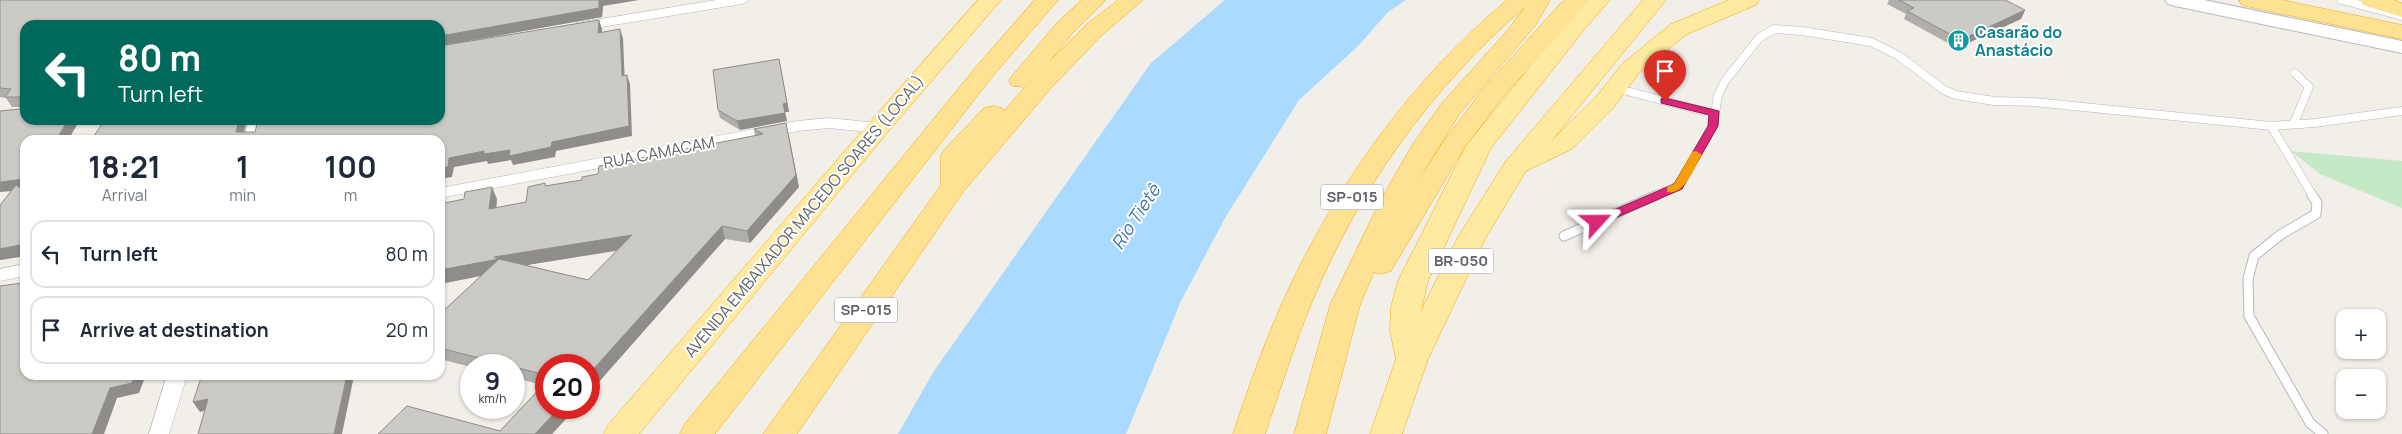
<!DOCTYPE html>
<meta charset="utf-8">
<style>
body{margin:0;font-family:Manrope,sans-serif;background:#f2f2f3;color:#1f2937;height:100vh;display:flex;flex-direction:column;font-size:19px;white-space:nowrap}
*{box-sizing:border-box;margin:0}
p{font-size:16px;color:#747a83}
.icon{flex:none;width:28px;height:28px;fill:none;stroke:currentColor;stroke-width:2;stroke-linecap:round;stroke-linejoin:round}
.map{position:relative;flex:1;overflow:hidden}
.side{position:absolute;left:20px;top:135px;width:425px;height:245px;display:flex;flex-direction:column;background:#fff;border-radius:15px;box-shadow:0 1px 4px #0004}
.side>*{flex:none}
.banner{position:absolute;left:20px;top:20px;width:425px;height:105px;border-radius:15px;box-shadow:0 1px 4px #0004;background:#00695c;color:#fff;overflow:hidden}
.tools{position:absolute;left:2336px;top:309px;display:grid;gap:10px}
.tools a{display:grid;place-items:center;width:50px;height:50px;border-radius:10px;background:#fff;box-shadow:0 1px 4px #0004;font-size:25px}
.speed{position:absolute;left:460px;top:354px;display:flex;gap:10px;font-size:25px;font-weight:700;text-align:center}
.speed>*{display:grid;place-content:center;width:65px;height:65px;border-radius:50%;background:#fff;box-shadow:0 1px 4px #0004;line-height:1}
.speed small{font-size:12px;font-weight:400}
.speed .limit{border:8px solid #d22;background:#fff;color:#111}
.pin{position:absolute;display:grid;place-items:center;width:42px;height:42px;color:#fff;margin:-51px -21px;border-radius:50% 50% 50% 0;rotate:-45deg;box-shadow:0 0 5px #0007}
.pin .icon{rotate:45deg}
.me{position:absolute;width:55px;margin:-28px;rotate:66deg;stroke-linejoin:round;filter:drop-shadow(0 0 4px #0008)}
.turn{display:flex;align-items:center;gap:18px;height:105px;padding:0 15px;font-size:22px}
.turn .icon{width:65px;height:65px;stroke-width:2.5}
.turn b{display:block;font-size:35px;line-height:42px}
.eta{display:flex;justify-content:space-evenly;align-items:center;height:85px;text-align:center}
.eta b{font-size:30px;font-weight:700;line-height:35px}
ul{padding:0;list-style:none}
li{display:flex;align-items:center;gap:15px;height:68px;margin:0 10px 8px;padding:0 5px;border:2px solid #e0e1e3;border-radius:15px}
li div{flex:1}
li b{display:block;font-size:19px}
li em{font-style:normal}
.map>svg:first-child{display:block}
</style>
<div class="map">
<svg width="2402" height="434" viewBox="0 0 2402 434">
<rect width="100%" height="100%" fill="#f1efe8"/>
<!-- green -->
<path fill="#c5e8c5" d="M2291 151 2402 161V208L2320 174Z"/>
<!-- water -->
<path fill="#aadaff" d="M1225 0H1406L1388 12 1358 46 1299 100 1225 218 1181 301 1126 434H898L934 371 1151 63Z"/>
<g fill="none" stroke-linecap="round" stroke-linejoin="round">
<defs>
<path id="service-far1" d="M2342 0 2402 16
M1615 88 1715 114
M2294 123 2309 87 2295 73
M2271 126 2313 196
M1655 196 1678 186 1713 126 1718 95 1725 81 1759 38 1774 29 1802 31 1871 42 1899 56 1944 90 1956 95 1994 101 2034 102 2271 126 2315 123 2402 111"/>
<path id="service" d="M2312 195 2317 203 2316 214 2280 235 2254 256 2248 279 2249 316 2310 423 2323 434
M1564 236 1657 195"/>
<path id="minor" d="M716 0H749L742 4 577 31 570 27 577 23Z
M829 118 878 123 884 125 886 128 884 131 878 133 829 128 798 131 440 198V188L798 121Z
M249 120H265L259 140H243Z
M25 264V276L0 281V269Z
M167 375H187L169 434H149Z"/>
<path id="secondary" d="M2165 0H2204L2402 41V53L2175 6 2168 4Z"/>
<path id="trunk" d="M978 0H1001L887 133 639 434H604L608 425 869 123Z
M1587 0H1610L1587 26 1491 148 1428 281 1421 311 1458 237 1506 161 1643 0H1666L1552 140 1596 97 1623 63 1671 24 1729 0H1759L1756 5 1687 34 1639 73 1614 107 1572 149 1526 171 1486 237 1428 359 1402 434H1370L1396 359 1390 331 1391 307 1398 281 1466 146 1571 16Z"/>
<path id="motorway" d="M1035 0H1058L992 77 715 434H680L684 425 976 67Z
M1082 0H1106L1072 34 1049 62 1086 25 1118 0H1143L1102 35 1051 88 963 192 797 434H763L941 185V155L945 149 984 108 993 106 1002 108 1004 111 1025 87 1012 86 1009 81 1012 76 1056 24Z
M1507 0H1550L1535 26 1460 113 1416 184 1444 141 1484 88 1560 4 1565 0H1590L1502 98 1464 148 1391 271 1381 274 1374 272 1360 305 1326 434H1294L1330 305 1380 201 1413 144 1442 103 1507 31 1525 7C1432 87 1359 188 1312 302 1294 345 1280 390 1265 434H1233C1248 389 1264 343 1284 299 1336 185 1410 81 1507 0Z
M2239 0H2282L2402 25V39L2250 7 2242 5Z
M2360 0H2394L2402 3V17L2363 5Z"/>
</defs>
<!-- service-far1 casing -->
<use href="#service-far1" stroke="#b5b8bc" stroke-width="9"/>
<!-- service casing -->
<use href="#service" stroke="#b5b8bc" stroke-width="11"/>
<!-- minor casing -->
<use href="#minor" stroke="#b5b8bc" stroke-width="1"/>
<!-- secondary casing -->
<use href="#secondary" stroke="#b6babf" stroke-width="2"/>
<!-- trunk casing -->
<use href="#trunk" stroke="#f9ab00" stroke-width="1"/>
<!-- motorway casing -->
<use href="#motorway" stroke="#f9ab00" stroke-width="1"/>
<!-- service-far1 -->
<use href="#service-far1" stroke="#fff" stroke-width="8"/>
<!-- service -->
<use href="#service" stroke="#fff" stroke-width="9"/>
<!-- minor -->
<use href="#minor" fill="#fff" fill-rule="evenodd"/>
<!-- secondary -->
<use href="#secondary" fill="#fff" fill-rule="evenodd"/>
<!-- trunk -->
<use href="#trunk" fill="#feeaa1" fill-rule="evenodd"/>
<!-- motorway -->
<use href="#motorway" fill="#fde293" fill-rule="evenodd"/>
</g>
<!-- wall -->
<path fill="#afaea9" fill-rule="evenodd" d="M0 0 603 6 602 17 440 46 25 25 24 190 25 191V256L0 260V205L12 191 20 109V107H12L6 98 0 97Z
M1889 0H2005L2025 10 2021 19 1957 48 1904 19 1906 14 1887 4Z
M779 59 789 112H785L787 121 740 130 720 118 718 110Z
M754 129 789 135 799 187 750 243 725 239 589 393V365H546V408H576L552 434 500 431 543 385 514 378V365H471V367L440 359V314L481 276 440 284V204L497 199 496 208 526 202 546 186 582 180 598 174 755 136ZM617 251 588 280 526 265Z"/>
<!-- shaded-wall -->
<path fill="#8f8d8a" d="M599 0H639L603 6 602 17 440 46V36Z
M2025 10 2021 19 1957 48 1961 40Z
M599 20 602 29 601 42 598 33Z
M620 29 623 38 625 85 622 76Z
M779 59 789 112H785L787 121 740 130 737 121Z
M627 75 630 84 632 136 556 151 555 157 513 165 511 160 488 164 487 161 454 167 452 177 440 179V168L449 158 484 151 552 142Z
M68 120H80L68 140H56Z
M239 120H247L242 140 236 132Z
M786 123 799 187 750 243 747 231Z
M25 179V190L0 192V182Z
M492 187 497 199 495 222 489 209Z
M722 226 725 239 589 393V374Z
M632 235 636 247 504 269 505 271 440 284V270L494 257Z
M25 244V256L0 260V249Z
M135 375H146L139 393 117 398 104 434H92L110 388Z
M347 375H353L354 376 342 434H334Z
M208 399 215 408 200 412 193 402Z
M559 408H576L552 434H535Z"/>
<!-- building -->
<path fill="#cccac5" stroke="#8f8d8a" d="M0 0H599V8L440 36V25H25V120H68L56 140H25V179L0 182V111L20 109V97H5L11 89 0 88Z
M1899 0H2005L2025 10 1961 40 1907 11 1914 8Z
M599 20 598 33 620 29 622 76 627 75 629 126 552 142 551 147 509 156 510 150 484 154V151L449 158 448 167 440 168V140H91L105 120H239L236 132H255L258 120H440V46Z
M779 59 787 103 783 104 785 113 737 121 718 110 713 70Z
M786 123 796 175 747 231 722 226 589 374V365H546V375L514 367V365H507L440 348V314L499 259 588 280 632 235 494 257 499 259 440 270V204L464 199 465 192 492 187 489 209 526 202 528 187 545 183V186L582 180V177L598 174 599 166 763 134 754 129Z
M16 185 25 191V244L0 249V205Z
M25 279V375H135L132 383 110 388 92 434H0V286L22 283 24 280Z
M202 375H337L336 378 339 375H347L334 434H198L208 399 193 402Z
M546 382V408H559L535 434H378L407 406 500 431Z"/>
<!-- route -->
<path fill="#db2777" stroke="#8e194d" d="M1665 98 1719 111 1718 126 1682 189 1601 224H1593V219L1674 184 1708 126 1709 115 1661 103V99Z"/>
<!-- slow -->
<path fill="#f59e0b" d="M1696 151 1702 155C1694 167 1685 196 1667 192V187L1674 184 1692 152Z"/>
<!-- icons -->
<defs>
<symbol id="building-disc" viewBox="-11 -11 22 22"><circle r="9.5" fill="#0f9aa8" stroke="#fff"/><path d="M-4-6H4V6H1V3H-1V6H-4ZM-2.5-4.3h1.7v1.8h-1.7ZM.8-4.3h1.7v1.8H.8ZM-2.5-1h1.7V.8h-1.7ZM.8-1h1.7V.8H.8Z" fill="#fff"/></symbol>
</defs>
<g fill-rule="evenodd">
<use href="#building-disc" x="1946" y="28" width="25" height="25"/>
</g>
<g text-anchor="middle" stroke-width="4" stroke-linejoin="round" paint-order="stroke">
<!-- shield labels -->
<g fill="#fff" stroke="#8f9295" stroke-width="1">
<rect x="1321" y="184.5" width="62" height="25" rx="4"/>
<rect x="1428.5" y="248.5" width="65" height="25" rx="4"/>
<rect x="835" y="297.5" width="62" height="25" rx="4"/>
</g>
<g font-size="15" font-weight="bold" fill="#5f6368">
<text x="1352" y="202">SP-015</text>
<text x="1461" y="266">BR-050</text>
<text x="866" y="315">SP-015</text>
</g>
<!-- culture labels -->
<g font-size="16" font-weight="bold" fill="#0d838f" stroke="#fff" text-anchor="start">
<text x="1975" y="38">Casarão do<tspan x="1975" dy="18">Anastácio</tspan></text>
</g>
<!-- street labels -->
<g font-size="16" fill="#5f6368" stroke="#fff">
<text transform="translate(659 152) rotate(-11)" y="6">RUA CAMACAM</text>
<text transform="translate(804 216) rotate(-50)" y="6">AVENIDA EMBAIXADOR MACEDO SOARES (LOCAL)</text>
</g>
<!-- water labels -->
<g font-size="18" font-style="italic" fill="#4174aa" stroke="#fff">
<text transform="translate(1136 217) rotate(-57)" y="6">Rio Tietê</text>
</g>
</g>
</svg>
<div class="tools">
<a>+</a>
<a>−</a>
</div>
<div class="speed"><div>9<small>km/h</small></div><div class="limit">20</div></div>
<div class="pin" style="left:1665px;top:101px;background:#d93025"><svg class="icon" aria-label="arrive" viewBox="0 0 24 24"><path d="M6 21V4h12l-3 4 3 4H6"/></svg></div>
<svg class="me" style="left:1597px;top:222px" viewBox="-20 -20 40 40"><path d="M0-17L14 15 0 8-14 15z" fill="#db2777" stroke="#fff" stroke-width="4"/></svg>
<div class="banner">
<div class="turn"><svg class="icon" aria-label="left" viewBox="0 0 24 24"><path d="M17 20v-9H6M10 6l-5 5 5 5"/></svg><div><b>80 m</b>Turn left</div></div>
</div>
<section class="side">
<div class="eta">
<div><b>18:21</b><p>Arrival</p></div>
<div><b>1</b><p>min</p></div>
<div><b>100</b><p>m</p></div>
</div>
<ul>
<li><svg class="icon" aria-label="left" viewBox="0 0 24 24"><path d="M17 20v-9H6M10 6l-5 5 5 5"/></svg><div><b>Turn left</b></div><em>80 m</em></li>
<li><svg class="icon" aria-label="arrive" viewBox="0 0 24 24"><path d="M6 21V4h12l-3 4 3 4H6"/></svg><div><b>Arrive at destination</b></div><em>20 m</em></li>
</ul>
</section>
</div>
